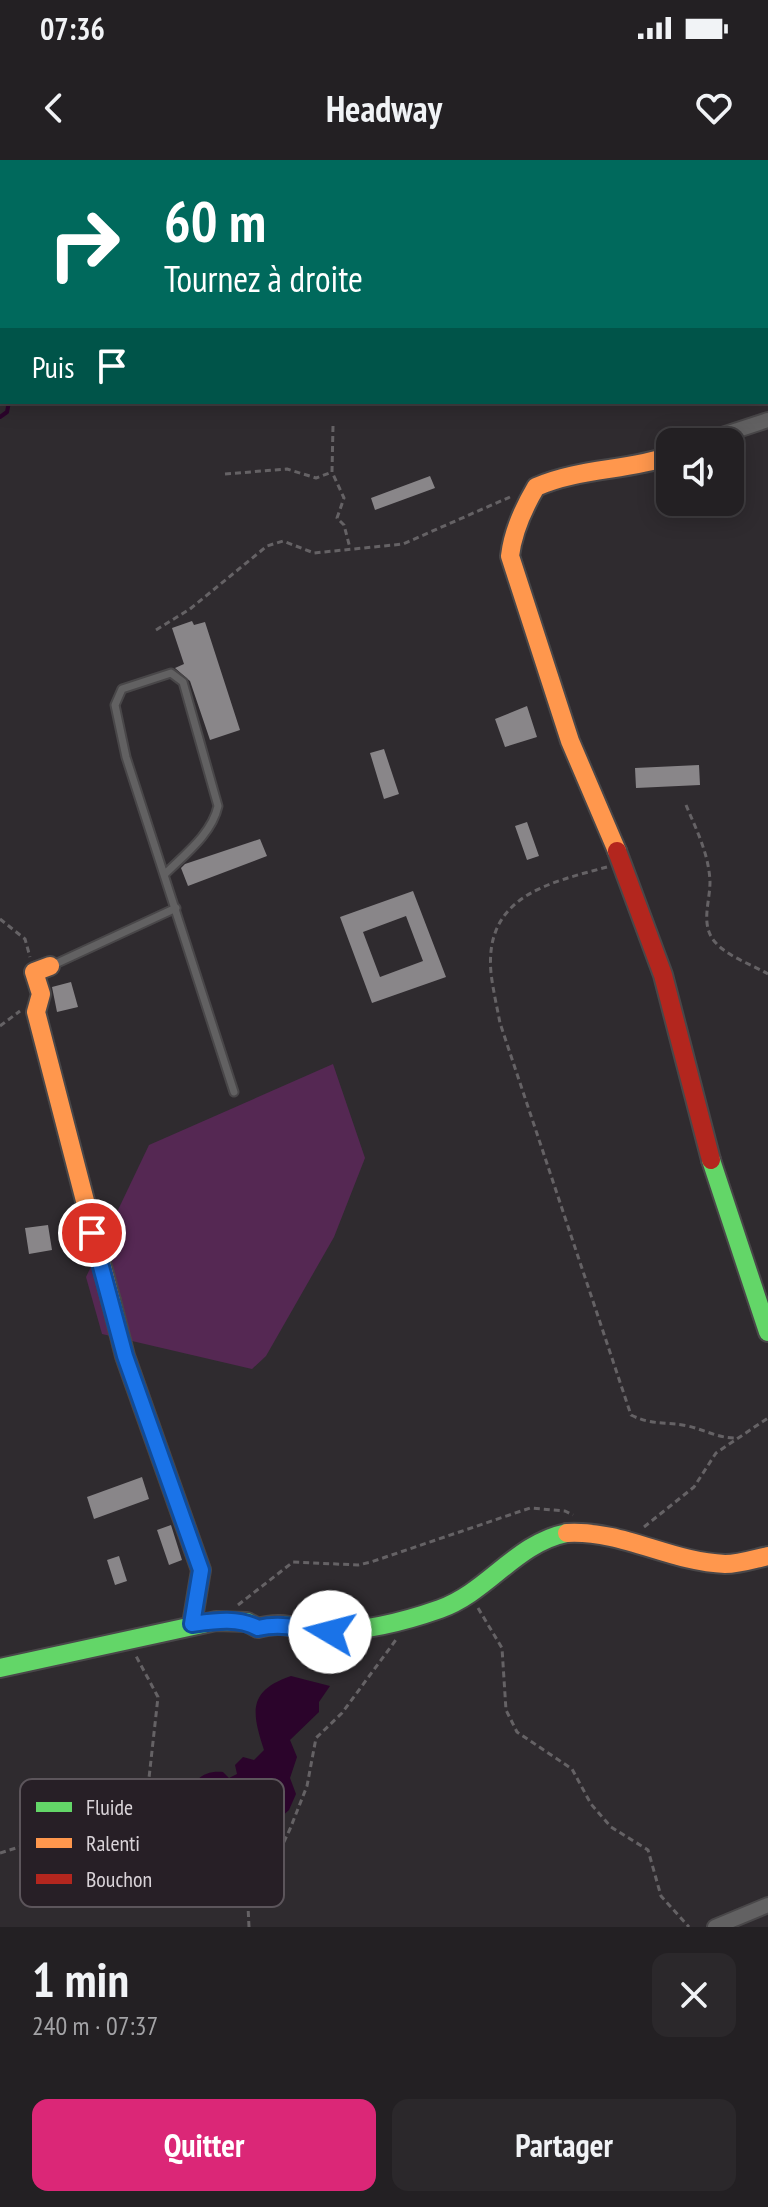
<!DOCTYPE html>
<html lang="fr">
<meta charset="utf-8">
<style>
body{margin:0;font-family:"PT Sans Narrow",sans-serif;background:#2b282b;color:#f1f3f6;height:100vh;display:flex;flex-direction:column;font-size:30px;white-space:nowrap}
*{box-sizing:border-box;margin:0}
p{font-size:26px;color:#a3a3a6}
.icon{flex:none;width:44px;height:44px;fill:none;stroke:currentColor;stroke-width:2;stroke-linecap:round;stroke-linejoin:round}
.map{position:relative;height:1767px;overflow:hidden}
.side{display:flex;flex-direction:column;background:#232023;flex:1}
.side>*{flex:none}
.hud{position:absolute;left:0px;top:0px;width:768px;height:244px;box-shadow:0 4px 20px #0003,0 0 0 2px #403e41;background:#00695c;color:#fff;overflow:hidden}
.fabs{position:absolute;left:656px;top:268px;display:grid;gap:16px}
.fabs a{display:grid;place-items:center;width:88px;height:88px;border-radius:16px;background:#232023;box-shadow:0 4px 20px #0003,0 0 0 2px #403e41;font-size:40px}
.pin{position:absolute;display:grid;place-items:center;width:68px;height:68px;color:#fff;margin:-34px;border:4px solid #fff;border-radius:50%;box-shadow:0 2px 8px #0007}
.me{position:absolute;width:88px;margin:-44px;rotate:278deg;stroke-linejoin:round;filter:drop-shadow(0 0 6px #0008)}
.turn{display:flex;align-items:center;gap:28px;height:168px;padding:0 32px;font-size:36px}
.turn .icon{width:104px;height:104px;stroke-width:2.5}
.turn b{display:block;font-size:56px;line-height:68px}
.then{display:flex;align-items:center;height:76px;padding:0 32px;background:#0003;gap:16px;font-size:30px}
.round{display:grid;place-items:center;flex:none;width:84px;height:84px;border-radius:16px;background:#2b282b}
.summary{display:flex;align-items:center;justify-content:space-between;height:136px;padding:0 32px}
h1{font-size:48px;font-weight:600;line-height:60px}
.button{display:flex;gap:16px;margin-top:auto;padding:16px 32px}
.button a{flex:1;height:92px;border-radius:16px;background:#db2777;color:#fff;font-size:32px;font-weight:600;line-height:92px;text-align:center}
.button a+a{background:#2b282b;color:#f1f3f6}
.status{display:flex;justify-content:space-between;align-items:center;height:56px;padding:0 40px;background:#232023;direction:ltr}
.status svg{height:22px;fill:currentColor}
header{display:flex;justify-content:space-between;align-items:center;height:104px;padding:0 32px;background:#232023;font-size:36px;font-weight:600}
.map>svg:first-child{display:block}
</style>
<div class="status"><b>07:36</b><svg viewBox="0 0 49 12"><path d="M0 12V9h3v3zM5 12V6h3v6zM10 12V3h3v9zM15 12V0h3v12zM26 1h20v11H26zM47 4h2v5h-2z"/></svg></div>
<header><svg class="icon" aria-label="back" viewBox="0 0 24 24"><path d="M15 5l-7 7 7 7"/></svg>Headway<svg class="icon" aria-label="heart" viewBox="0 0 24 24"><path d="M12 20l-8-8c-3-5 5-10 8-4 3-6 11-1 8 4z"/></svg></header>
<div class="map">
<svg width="768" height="1767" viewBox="0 0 768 1767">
<rect width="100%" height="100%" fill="#2f2b2f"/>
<!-- green -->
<path fill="#552853" d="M333 904 365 998 334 1077 266 1196 252 1209 102 1174 86 1117 149 985Z"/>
<!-- water -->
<path fill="#2b042b" d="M291 1516 330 1526 319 1542V1552L290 1580 297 1597 290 1618 296 1634 289 1650 271 1666 278 1676C269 1690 258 1704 243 1710L223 1669 205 1677V1652L192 1640 191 1626C201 1615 208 1611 223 1612L229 1618 237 1614 235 1605 243 1597 254 1600 264 1590C252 1553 247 1531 291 1516Z"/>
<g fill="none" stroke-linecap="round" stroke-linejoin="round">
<!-- stream -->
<path stroke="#2b042b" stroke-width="4" d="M766 206H768
M0 257 7 252 9 242"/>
</g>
<!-- building -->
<path fill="#898689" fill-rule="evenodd" d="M430 316 435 328 375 350 371 338Z
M192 461 194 465 205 462 240 570 210 580 190 521 175 508 184 504 172 468Z
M527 546 537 577 505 587 495 559Z
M384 589 399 634 384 639 370 593Z
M699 605 700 625 636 628 635 608Z
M527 662 539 696 527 700 515 666Z
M260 679 267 696 188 726 181 708 185 704Z
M413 731 446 817 372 843 340 757ZM406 756 423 801 380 817 363 772Z
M71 822 78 847 57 852 52 827Z
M48 1065 52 1090 29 1094 25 1068Z
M142 1317 149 1339 94 1359 87 1337Z
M171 1365 182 1400 169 1405 157 1370Z
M119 1396 127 1421 115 1425 107 1400Z"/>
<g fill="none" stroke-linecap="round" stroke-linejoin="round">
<defs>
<path id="lane" d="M165 714C184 695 212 674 218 646L183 522 171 513 122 529 115 545 126 597 234 932
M53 805 176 748"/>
<path id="street" d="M701 282 768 260
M715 1767 768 1745"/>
<path id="fast" d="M711 1000 768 1172
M111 1141 125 1196 201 1410 192 1464
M0 1508 216 1461 247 1462 258 1468C283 1460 300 1470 325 1471 362 1472 406 1461 440 1449 488 1432 516 1383 567 1373"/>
<path id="slow" d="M617 691 570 581 510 396C513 371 523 349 536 327 579 308 626 311 670 296
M50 806 34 812 41 834 36 852 111 1141
M567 1373C623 1370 670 1402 725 1404 740 1404 754 1399 768 1396"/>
<path id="jam" d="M617 691 663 815 711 1000"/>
</defs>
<!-- lane casing -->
<use href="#lane" stroke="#494749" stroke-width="11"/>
<!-- street casing -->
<use href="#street" stroke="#494749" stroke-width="18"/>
<!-- fast casing -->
<use href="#fast" stroke="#494749" stroke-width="22"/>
<!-- slow casing -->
<use href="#slow" stroke="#494749" stroke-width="22"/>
<!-- jam casing -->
<use href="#jam" stroke="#494749" stroke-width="22"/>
<!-- path -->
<path stroke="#656265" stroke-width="3" stroke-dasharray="6 4" stroke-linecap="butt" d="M754 0 755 2
M376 2 378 0
M766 16 768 20
M766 45 768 46
M0 166H2
M333 266 332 312 344 338 337 358 344 365 350 388
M225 314 287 309 316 318 332 312
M156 470 190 449 267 386 283 381 314 393 403 384 510 337
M686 645C696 669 709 694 710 722 710 742 700 765 715 782 728 797 751 804 768 814
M607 707C548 723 484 736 491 813 493 830 497 847 500 863L631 1255C653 1266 666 1261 688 1266 705 1270 720 1279 738 1278
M0 759 25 779 30 797
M0 866 20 851
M644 1367 694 1327 716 1293 768 1258
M238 1445 293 1402 358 1405 371 1402 530 1348 565 1351 573 1355
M478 1448 502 1488 506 1550 517 1572 572 1609 591 1644 611 1667 648 1690 661 1736 689 1767
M0 1693 135 1651 147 1636 158 1537 136 1496
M249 1767 247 1725 274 1703 290 1669 307 1626 316 1578 342 1553 398 1477"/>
<!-- lane -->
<use href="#lane" stroke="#626162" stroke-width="7"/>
<!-- street -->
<use href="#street" stroke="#626162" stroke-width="14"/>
<!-- fast -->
<use href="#fast" stroke="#63d668" stroke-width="18"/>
<!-- slow -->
<use href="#slow" stroke="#ff974d" stroke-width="18"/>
<!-- jam -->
<use href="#jam" stroke="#b3261e" stroke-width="18"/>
</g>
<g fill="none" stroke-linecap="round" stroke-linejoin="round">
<defs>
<path id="route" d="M92 1073 125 1196 201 1410 192 1464C214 1461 238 1457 258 1468 284 1462 303 1470 330 1472"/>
</defs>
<!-- route casing -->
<use href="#route" stroke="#114b97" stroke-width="20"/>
<!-- route -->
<use href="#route" stroke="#1a73e8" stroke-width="14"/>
</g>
<!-- legend -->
<rect x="20" y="1619" width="264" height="128" rx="12" fill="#271f26" stroke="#5c555b" stroke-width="2"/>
<rect x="36" y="1642" width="36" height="10" fill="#63d668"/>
<rect x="36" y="1678" width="36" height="10" fill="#ff974d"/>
<rect x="36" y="1714" width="36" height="10" fill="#b3261e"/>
<g font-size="22" fill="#d9d3d8">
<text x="86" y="1655">Fluide</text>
<text x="86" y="1691">Ralenti</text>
<text x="86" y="1727">Bouchon</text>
</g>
</svg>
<div class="fabs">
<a><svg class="icon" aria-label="sound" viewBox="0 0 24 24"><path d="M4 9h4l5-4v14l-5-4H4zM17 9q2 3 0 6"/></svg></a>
</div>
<div class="pin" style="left:92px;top:1073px;background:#d93025"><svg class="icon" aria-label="arrive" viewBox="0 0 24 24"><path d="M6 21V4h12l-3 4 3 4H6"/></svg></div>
<svg class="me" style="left:330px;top:1472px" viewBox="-20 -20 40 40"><circle r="19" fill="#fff"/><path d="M0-13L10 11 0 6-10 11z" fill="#1a73e8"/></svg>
<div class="hud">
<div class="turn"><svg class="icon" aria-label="right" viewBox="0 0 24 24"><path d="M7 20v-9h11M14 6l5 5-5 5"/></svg><div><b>60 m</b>Tournez à droite</div></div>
<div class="then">Puis<svg class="icon" aria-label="arrive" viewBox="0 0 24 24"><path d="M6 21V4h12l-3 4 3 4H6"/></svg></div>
</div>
</div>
<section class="side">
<div class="summary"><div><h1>1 min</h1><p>240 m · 07:37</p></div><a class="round"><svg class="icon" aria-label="close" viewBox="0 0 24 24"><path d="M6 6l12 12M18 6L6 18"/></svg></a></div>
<div class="button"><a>Quitter</a><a>Partager</a></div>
</section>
